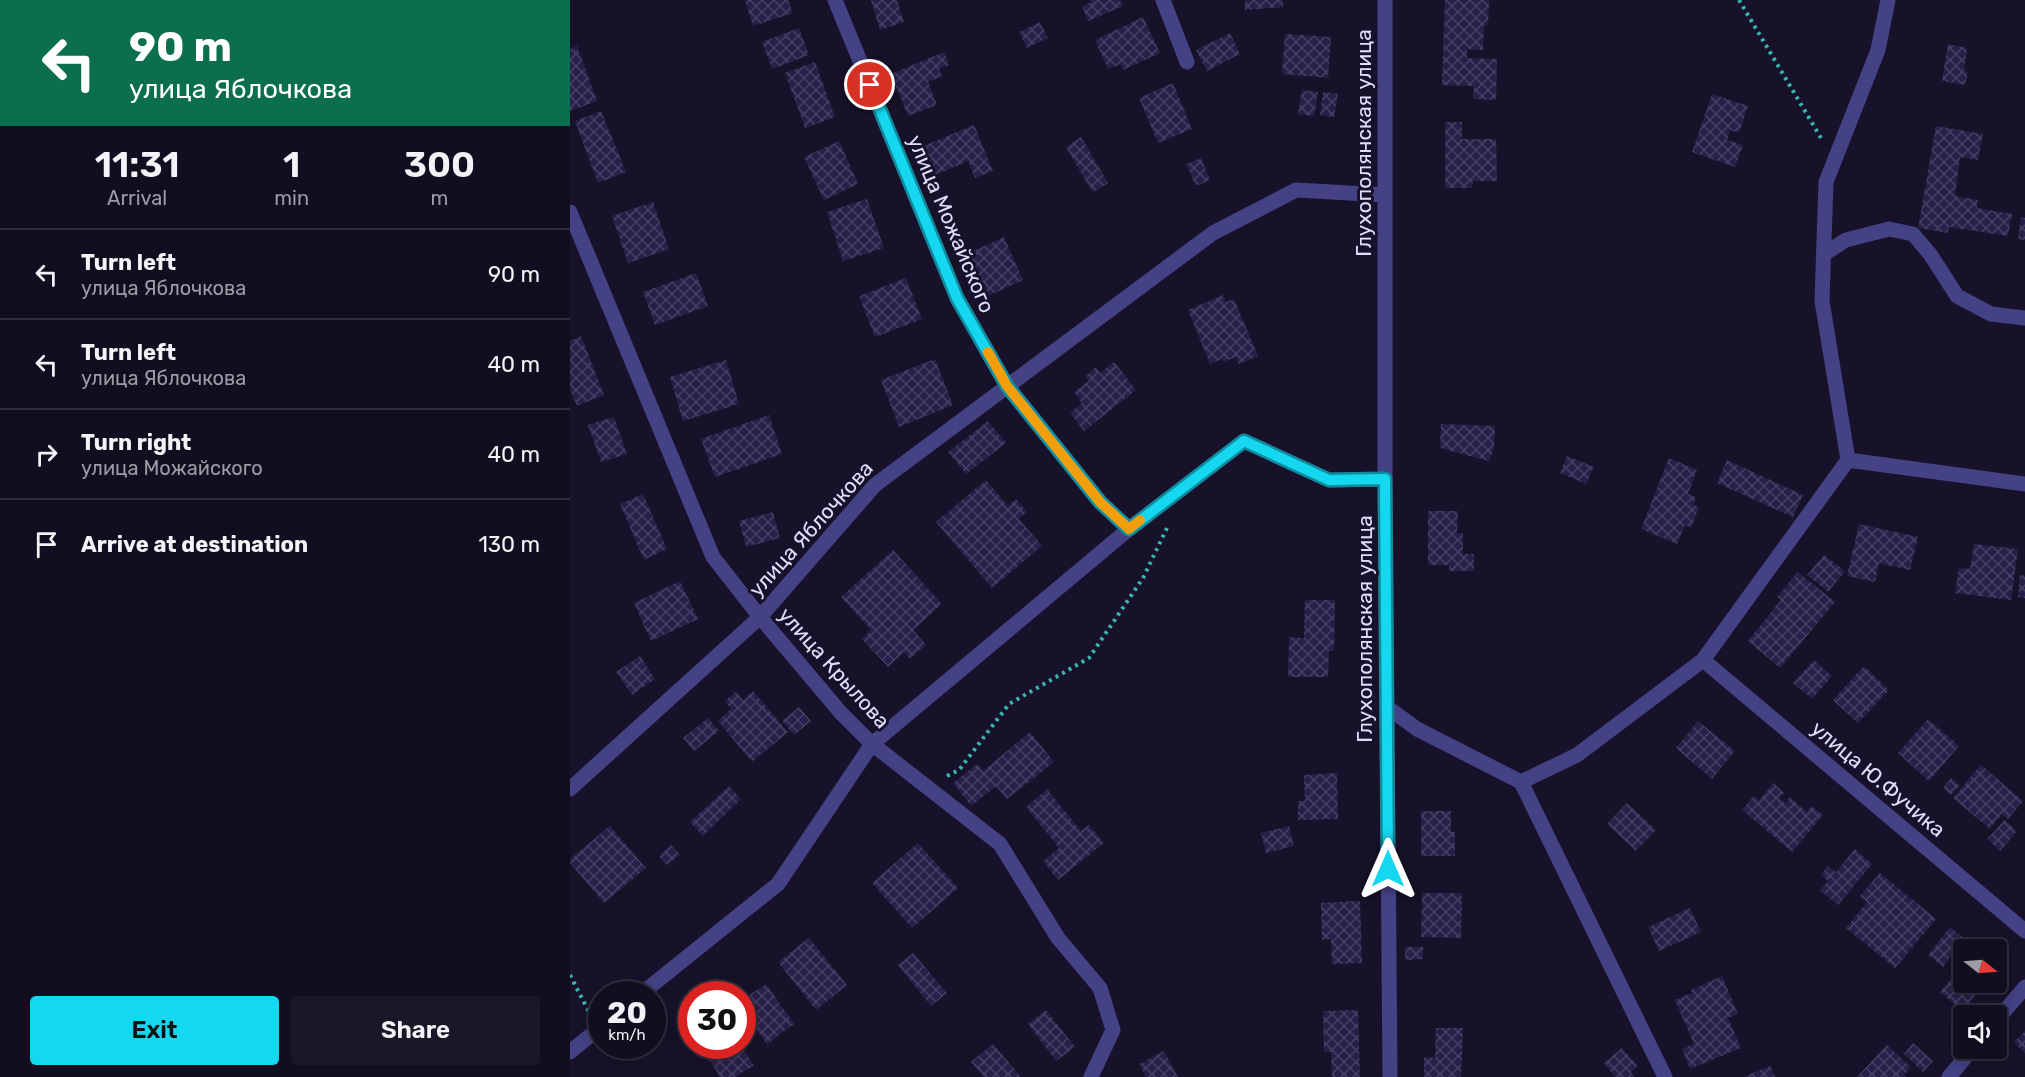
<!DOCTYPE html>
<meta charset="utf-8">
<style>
body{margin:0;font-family:Rubik,sans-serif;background:#1a1728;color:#f1f3f6;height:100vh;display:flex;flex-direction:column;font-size:22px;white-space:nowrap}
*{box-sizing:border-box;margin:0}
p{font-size:20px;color:#9c9ca4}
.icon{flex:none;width:33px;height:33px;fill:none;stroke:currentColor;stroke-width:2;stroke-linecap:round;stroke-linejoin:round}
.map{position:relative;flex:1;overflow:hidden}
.drawer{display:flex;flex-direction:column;background:#110e1f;width:570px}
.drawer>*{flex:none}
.top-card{background:#0b6e4f;color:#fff;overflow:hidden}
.needle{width:39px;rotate:107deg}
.controls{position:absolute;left:1383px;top:939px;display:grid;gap:12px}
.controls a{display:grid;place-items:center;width:54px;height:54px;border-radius:6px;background:#110e1f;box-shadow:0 3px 15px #0003,0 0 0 2px #302e3d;font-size:30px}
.speed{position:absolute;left:18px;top:981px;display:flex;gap:12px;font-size:30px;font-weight:700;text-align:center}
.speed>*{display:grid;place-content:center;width:78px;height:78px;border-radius:50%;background:#110e1f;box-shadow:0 3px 15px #0003,0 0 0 2px #302e3d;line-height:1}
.speed small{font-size:15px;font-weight:400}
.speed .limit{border:9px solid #d22;background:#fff;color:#111}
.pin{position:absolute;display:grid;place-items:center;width:51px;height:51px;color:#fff;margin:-26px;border:3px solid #fff;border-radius:50%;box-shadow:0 2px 6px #0007}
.me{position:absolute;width:66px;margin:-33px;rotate:0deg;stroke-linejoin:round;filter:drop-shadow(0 0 4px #0008)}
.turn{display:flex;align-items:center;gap:21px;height:126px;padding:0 30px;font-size:27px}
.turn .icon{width:78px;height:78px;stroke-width:2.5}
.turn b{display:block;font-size:42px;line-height:51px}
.eta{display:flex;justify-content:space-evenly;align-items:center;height:102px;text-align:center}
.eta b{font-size:36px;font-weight:600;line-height:42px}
.cta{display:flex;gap:12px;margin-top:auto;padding:12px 30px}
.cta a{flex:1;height:69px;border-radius:6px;background:#16d7f0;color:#111;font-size:24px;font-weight:600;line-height:69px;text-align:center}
.cta a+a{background:#1a1728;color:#f1f3f6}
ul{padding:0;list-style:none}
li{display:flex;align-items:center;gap:18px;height:90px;padding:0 30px;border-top:2px solid #302e3d}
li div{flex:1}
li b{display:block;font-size:22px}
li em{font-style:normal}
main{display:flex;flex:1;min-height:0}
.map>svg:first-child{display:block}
</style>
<main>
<section class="drawer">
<div class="top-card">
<div class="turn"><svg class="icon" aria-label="left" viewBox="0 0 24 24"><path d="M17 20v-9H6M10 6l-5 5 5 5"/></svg><div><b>90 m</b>улица Яблочкова</div></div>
</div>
<div class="eta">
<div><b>11:31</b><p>Arrival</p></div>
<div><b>1</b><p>min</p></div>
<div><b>300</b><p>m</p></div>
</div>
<ul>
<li><svg class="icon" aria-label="left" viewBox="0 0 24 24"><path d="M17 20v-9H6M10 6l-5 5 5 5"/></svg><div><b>Turn left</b><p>улица Яблочкова</p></div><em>90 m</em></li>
<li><svg class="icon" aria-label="left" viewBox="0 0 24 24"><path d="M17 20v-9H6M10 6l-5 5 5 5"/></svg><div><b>Turn left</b><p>улица Яблочкова</p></div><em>40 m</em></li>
<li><svg class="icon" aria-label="right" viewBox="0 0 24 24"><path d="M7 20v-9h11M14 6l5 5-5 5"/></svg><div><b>Turn right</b><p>улица Можайского</p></div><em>40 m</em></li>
<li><svg class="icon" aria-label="arrive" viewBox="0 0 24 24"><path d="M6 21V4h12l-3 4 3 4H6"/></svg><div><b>Arrive at destination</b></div><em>130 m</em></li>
</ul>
<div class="cta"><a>Exit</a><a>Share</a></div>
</section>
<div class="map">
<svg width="1455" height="1077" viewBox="0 0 1455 1077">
<defs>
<pattern id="building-cross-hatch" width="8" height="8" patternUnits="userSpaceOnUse" patternTransform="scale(1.5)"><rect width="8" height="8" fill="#292049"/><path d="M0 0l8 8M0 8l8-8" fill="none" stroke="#484064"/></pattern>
</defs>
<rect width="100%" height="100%" fill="#171229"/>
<!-- building -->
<path fill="url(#building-cross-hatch)" d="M175 0H218L223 13 183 26Z
M301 0H327L334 22 310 30Z
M521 0H550L553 6 518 21 512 6 522 2Z
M675 0H713V7L675 10Z
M875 0H919L918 25H914L913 50 897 49V58L927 59 926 100 903 99 904 86 872 85Z
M573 17 590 53 553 70 551 64 538 69 525 40Z
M470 22 478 38 457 48 449 32Z
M229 28 239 55 202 69 192 42Z
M660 33 670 54 637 71 626 50Z
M715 34 761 37 758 78 712 74Z
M1378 44 1397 48 1394 71 1398 72 1395 85 1372 81Z
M7 46 27 101 0 111V49Z
M374 52 379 65 369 69 372 76 358 82 367 105 338 116 321 74Z
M245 62 265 117 235 128 215 73Z
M603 83 622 129 588 143 569 98Z
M732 90 748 92 744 116 728 114Z
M753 92 768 94 764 117 750 115Z
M1142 94 1178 106 1169 133 1160 130 1157 140 1173 145 1165 167 1122 152Z
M31 111 56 172 28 183 5 121Z
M875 122H892V139H926L927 181H903L902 188H875Z
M404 125 423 171 405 178 398 161 363 176 351 147Z
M1366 126 1413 134 1408 160 1390 157 1385 196 1408 200 1407 208 1442 214 1438 236 1379 227 1378 233 1348 228Z
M511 137 538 183 523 193 496 147Z
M269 141 288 184 254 200 234 157Z
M631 158 640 180 626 186 616 164Z
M297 199 314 248 273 261 257 212Z
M83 202 99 249 58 263 42 216Z
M1451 217 1455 218V240L1448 239Z
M434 237 453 280 418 296 399 253Z
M126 273 138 306 85 325 73 292Z
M336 278 352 319 305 337 289 296Z
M653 295 656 302 664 299 688 356 669 364 666 357 653 362 652 359 640 364 618 310Z
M11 336 34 395 7 406 0 389V341Z
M365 359 383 405 329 427 311 380Z
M156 360 169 404 113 421 100 377Z
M544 362 566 390 514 431 500 413 512 403 504 392 519 381 515 376 526 367 530 373Z
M199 415 212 454 145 477 131 439Z
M44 417 57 454 31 462 18 425Z
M418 421 436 443 396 474 378 452Z
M871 424 925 426 924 448 919 461 870 448Z
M997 456 1024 467 1016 484 990 473Z
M1099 458 1127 470 1118 494 1126 497 1123 505 1129 507 1121 528 1115 525 1107 544 1071 529Z
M1157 460 1233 495 1223 517 1147 483Z
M416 480 438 506 446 499 457 512 449 519 472 546 422 588 366 522Z
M73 494 97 549 74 560 50 504Z
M858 511H888L887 533H893V554H904V571H879V565H858Z
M203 512 210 538 176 547 169 521Z
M1289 524 1348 537 1340 570 1309 563 1305 582 1277 576Z
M1404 544 1448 549 1441 600 1385 593 1389 568 1400 569Z
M323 550 372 604 343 630 356 645 340 659 334 652 318 667 292 639 301 630 271 597Z
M1254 555 1275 571 1258 592 1237 575Z
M1228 572 1265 602 1210 668 1178 641 1211 600 1207 597Z
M1450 575 1455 576V598L1448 597Z
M110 581 128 619 81 641 64 603Z
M735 600H765L764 651H759L758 677H718L719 637 734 638Z
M70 656 85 679 62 695 46 672Z
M1244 660 1262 676 1242 699 1223 683Z
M1294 666 1319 690 1288 723 1263 700Z
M183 691 218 732 182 762 148 721 161 709 155 701 166 692 173 700Z
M229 707 241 721 224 735 212 721Z
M138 718 149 731 124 751 113 738Z
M1358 719 1389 746 1359 781 1328 753Z
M1128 721 1165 751 1142 779 1106 748Z
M460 732 484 762 437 799 426 786 401 806 383 783 407 764 413 771Z
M1411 765 1453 801 1438 819 1432 814 1420 829 1383 798Z
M767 773 768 819 728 820V801H735L734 775Z
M1381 778 1390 786 1381 795 1373 788Z
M1203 783 1214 793 1209 798 1215 803 1220 797 1237 812 1241 806 1253 815 1222 852 1172 810 1184 796 1189 800Z
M159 786 171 799 133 836 120 822Z
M477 789 511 831 519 825 534 843 488 880 473 861 489 848 456 807Z
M1057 803 1086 830 1066 851 1037 824Z
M851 811H881V832H885V856H851Z
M1435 820 1447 831 1430 851 1417 839Z
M40 826 76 868 34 903 0 863V859Z
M719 826 724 846 696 853 691 833Z
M348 843 388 888 342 928 302 883Z
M101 845 110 855 97 865 89 856Z
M1285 849 1302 864 1268 905 1250 890 1258 881 1251 875 1258 866 1266 872Z
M1310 873 1366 919 1325 968 1276 928 1297 902 1290 896Z
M852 893H892L891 938 851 937Z
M790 901 792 963 762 964 761 939 752 940 751 903Z
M1120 908 1131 932 1089 951 1078 927Z
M1380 927 1394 938 1373 967 1358 955Z
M239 938 277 985 246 1010 208 962Z
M835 947H853V959L835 960Z
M343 953 377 993 361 1006 328 965Z
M1394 963V982H1416L1392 1011 1370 992Z
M1152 976 1168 1014 1158 1018 1171 1048 1120 1069 1112 1049 1124 1044 1105 1000 1122 993 1121 990Z
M196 984 224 1024 197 1044 172 1010V1000Z
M476 1010 505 1047 486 1061 458 1024Z
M788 1010 790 1077H762L761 1052H754L753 1011Z
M866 1028H893L891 1077H854V1057L865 1058Z
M1455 1031V1053L1444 1042Z
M1343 1043 1363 1061 1353 1072 1334 1054Z
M423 1044 451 1077H414L401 1062Z
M1317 1045 1341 1067 1334 1075 1336 1077H1287Z
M131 1046H171L184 1065 165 1077H150Z
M1052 1048 1068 1066 1061 1072 1064 1077H1045L1034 1063Z
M594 1051 608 1077H576L569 1064Z
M1200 1066 1205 1077H1173Z"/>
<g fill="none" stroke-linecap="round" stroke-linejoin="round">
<!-- path -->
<path stroke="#39b5af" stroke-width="4" stroke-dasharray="3 4.5" stroke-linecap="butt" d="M1169 0 1251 138
M377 776 389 770 439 704 519 658 573 578 597 528
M0 975 19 1012"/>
<!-- lane -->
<path stroke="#444185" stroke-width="15" d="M1254 254 1276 240 1319 229 1343 234 1360 254 1387 296 1421 314 1455 318"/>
<!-- street -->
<path stroke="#444185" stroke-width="15" d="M265 0 387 298 437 386 530 502 559 529
M593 0 617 62
M815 0V479L820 1077
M0 212 143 557 190 617 271 713 302 744 430 844 488 938 530 988 543 1030 521 1077
M1278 460 1455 484
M1133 660 1455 931
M817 707 847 729 951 782 1095 1077
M951 782 1007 755 1133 660 1278 460 1252 301 1256 182 1308 50 1318 0
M0 789 190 617 305 485 643 233 726 190 815 195
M71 994 208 884 302 744 559 529 674 441 759 480 815 479
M1426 1021 1455 987
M0 1052 32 1026
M1379 1077 1403 1048"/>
</g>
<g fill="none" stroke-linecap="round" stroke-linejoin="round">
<defs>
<path id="route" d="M300 85 387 298 437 386 530 502 559 529 674 441 759 480 815 479 818 869"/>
</defs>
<!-- route casing -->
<use href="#route" stroke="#0e8c9c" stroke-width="15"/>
<!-- route -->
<use href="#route" stroke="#16d7f0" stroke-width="10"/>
<!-- slow -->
<path stroke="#f59e0b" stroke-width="10" d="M418 352 437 386 477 436 530 502 559 529 570 520"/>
</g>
<g text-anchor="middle" stroke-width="6" stroke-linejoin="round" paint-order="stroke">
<!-- street labels -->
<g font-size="21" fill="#e1ddfd" stroke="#171229">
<text transform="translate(794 143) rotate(-90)" y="7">Глухополянская улица</text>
<text transform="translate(381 224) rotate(67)" y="7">улица Можайского</text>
<text transform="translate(241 529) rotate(-48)" y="7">улица Яблочкова</text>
<text transform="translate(795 629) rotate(-90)" y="7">Глухополянская улица</text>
<text transform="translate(264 668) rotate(48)" y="7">улица Крылова</text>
<text transform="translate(1308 779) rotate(40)" y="7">улица Ю.Фучика</text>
</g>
</g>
</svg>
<div class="controls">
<a><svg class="needle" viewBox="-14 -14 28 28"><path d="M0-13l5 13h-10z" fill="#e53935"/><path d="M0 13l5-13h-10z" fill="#9c9ca4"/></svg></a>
<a><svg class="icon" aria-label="sound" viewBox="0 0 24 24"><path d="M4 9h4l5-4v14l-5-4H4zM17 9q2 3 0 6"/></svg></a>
</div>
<div class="speed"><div>20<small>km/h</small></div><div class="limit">30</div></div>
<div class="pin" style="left:300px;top:85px;background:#d93025"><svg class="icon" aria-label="arrive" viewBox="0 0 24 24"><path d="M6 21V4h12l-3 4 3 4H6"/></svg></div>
<svg class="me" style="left:818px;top:869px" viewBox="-20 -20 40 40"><path d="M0-17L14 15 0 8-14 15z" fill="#16d7f0" stroke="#fff" stroke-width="4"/></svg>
</div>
</main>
